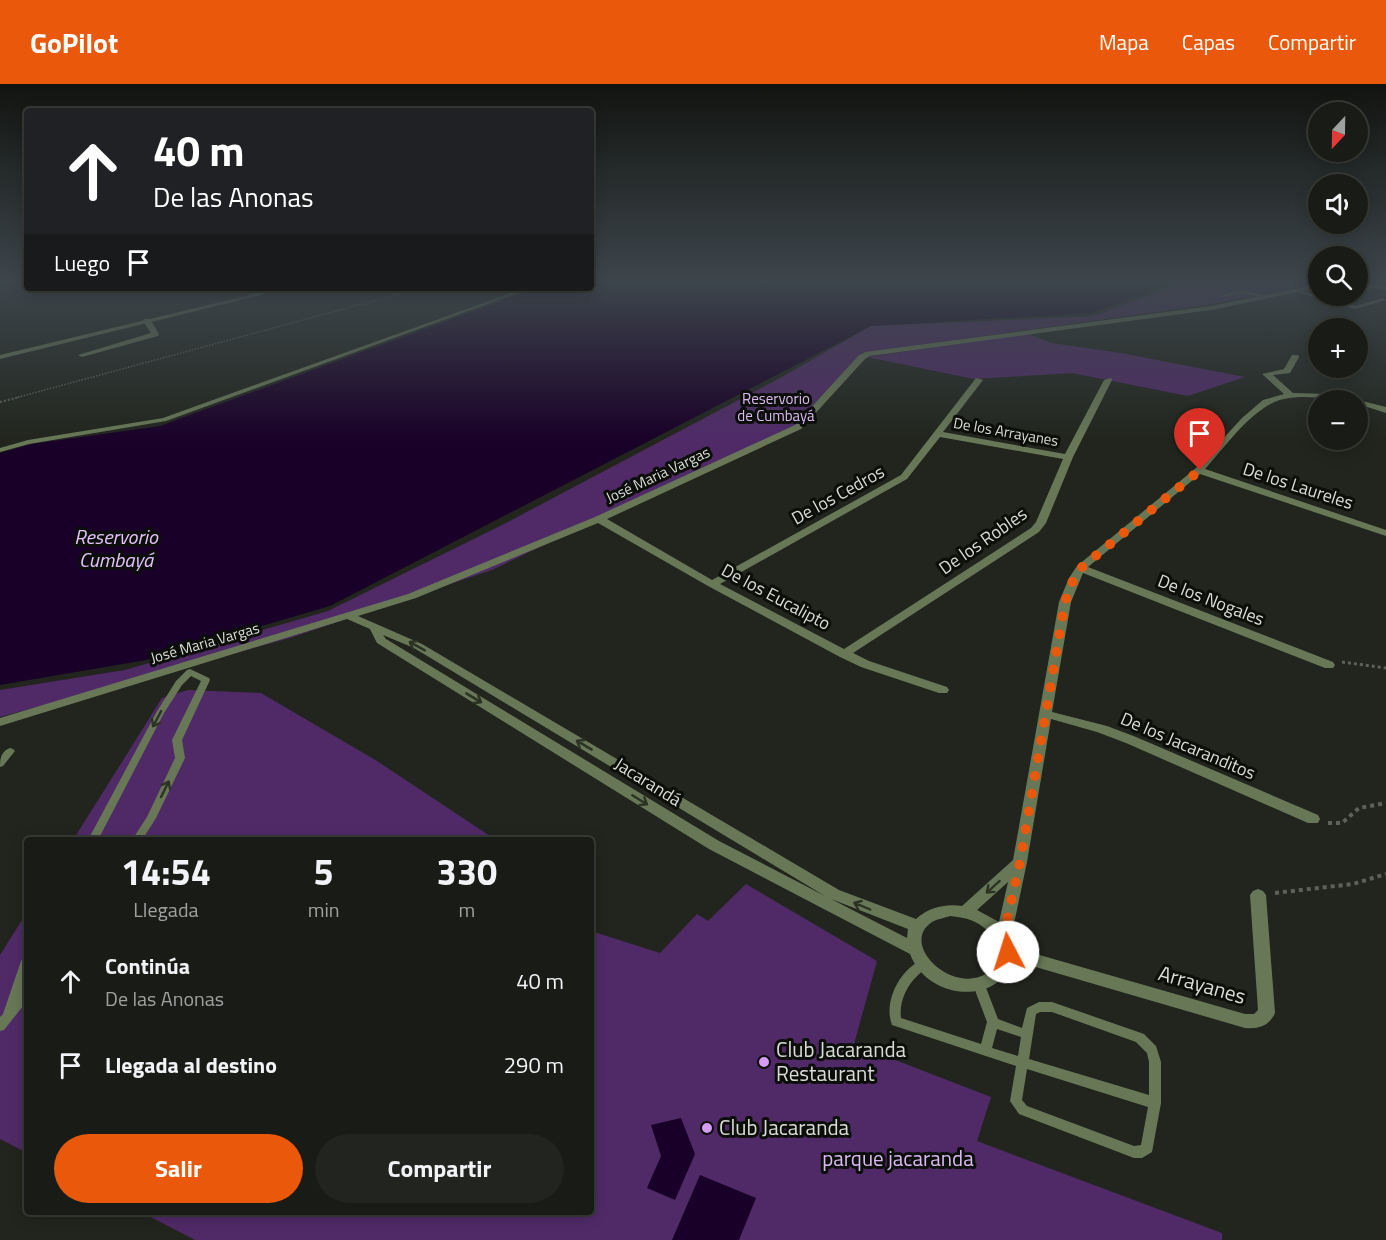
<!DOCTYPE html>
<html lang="es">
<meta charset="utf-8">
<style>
body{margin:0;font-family:"Titillium Web",sans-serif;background:#22251f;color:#f1f3f6;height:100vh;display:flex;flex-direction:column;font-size:22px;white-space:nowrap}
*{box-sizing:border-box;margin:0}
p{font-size:20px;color:#9fa1a1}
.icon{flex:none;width:33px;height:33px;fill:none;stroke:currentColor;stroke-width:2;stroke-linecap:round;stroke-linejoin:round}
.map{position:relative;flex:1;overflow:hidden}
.sheet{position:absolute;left:24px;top:753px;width:570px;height:378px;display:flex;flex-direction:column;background:#191c16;border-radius:6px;box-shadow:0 3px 15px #0003,0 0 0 2px #373a35}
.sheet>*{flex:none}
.hud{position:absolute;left:24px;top:24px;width:570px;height:183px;border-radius:6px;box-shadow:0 3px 15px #0003,0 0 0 2px #373a35;background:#202124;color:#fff;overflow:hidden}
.needle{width:39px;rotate:202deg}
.buttons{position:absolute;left:1308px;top:18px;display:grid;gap:12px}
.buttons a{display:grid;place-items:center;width:60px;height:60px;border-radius:50%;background:#191c16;box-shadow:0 3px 15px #0003,0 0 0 2px #373a35;font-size:30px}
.pin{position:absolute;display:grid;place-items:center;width:51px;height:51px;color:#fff;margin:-62px -26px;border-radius:50% 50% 50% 0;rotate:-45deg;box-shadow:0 0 6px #0007}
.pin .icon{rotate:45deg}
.me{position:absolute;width:66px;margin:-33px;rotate:355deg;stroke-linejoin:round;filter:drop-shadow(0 0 4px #0008)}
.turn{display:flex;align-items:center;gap:21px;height:126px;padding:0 30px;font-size:27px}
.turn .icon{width:78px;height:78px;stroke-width:2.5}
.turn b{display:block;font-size:42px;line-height:51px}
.then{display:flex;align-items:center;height:57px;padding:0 30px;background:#0003;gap:12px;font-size:22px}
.eta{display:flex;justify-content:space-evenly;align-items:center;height:102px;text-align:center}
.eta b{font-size:36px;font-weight:700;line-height:42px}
.button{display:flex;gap:12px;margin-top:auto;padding:12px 30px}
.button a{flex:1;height:69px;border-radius:36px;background:#ea580c;color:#fff;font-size:24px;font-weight:700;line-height:69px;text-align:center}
.button a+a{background:#22251f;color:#f1f3f6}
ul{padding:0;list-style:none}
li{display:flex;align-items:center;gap:18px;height:84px;padding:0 30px}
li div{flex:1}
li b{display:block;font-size:22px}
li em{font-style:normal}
header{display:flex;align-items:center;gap:36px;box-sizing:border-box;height:84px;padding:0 30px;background:#ea580c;color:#fff}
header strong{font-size:28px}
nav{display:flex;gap:33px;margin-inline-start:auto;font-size:21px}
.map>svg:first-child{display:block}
</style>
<header>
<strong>GoPilot</strong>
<nav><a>Mapa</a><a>Capas</a><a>Compartir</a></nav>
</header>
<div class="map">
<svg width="1386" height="1156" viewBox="0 0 1386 1156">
<rect width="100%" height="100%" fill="#21251d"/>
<!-- green -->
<path fill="#502a67" d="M1186 197H1318V199L1206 221 861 269 794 342 492 486 290 554 0 633V606L125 586 328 527 504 440 782 293 871 242 1094 232Z
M1028 250 1052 259 1121 269 1245 293 1188 312 1072 289 974 295 867 273Z
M188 606 261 609 377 677 496 756H73L162 614Z
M746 800 877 877 854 960 991 1013 977 1057 1222 1149V1156H195L141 1128H591V847L660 869 697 830 708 837Z
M27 828V1069L0 1055V871Z"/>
<!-- water -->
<path fill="#190028" d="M591 197H1176L1092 229 871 242 330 522 146 576 0 601V369L32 360 160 342 537 204H591Z
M681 1034 695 1070 675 1116 647 1104 661 1072 651 1041Z
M700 1091 756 1114 739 1156H672Z"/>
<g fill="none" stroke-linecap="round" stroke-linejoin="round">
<!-- path-far3 -->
<path stroke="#5e615a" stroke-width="1.5" stroke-dasharray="1.5 1.5" stroke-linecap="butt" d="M15 314 421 204"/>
<!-- path-far2 -->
<path stroke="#5e615a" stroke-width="2" stroke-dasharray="2 2" stroke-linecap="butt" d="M0 318 20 313"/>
<!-- path-far1 -->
<path stroke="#5e615a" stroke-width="3" stroke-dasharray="3 3" stroke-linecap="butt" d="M1342 578 1386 584"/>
<!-- path -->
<path stroke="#5e615a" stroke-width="4" stroke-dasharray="4 4" stroke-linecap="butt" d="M1328 739H1342L1359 724 1386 719
M1275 809 1353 800 1386 790"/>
<!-- service -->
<path fill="#687857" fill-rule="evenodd" d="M525 204H531L166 337 29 360 0 368V364L28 356 163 334Z
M1294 205 1355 222 1384 214 1386 216 1355 225 1294 207Z
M1242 207 1266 212 1268 213 1266 214 1242 209 1221 213 1219 212Z
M190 585 209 594 210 596 182 656 185 674 156 734 142 756H132L147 733 175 674 172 656 201 597 191 592 182 601 164 629 98 756H88L156 629 176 597 187 586Z
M10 664 13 665 15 667 3 682 0 683C0 675 1 667 10 664Z
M27 872V892L22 905 27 903V917L4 946 0 947V933L3 930 21 877 23 874Z
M922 876 926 878 928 881C925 885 921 888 917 892 906 903 899 918 901 934L981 960 987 938 973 901 975 898 979 896 983 898 985 901 998 935 1022 944 1027 924 1039 918H1052L1144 950 1156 962 1161 978V1019L1152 1068 1142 1074H1134L1019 1030 1010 1017 1016 982 892 941C883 918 900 885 922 876ZM1040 928H1052L1136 958 1147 969 1149 978V1011L1029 975 1036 930ZM997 945 1021 953 1018 972 992 964ZM1027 985 1148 1023 1141 1061 1134 1062 1027 1022 1022 1016Z"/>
<!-- minor -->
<path fill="#687857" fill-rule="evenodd" d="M1318 200V204L1211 226 870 272 865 275 801 345 607 435 712 496 901 391 976 294 983 296 943 348 1065 370 1104 296 1111 294 1112 296 1073 373 1046 439 1039 448 853 569 869 577 947 603 949 606 947 609H939L861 583 840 573 708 502 598 439 416 514 358 532 422 560 839 806 916 835C927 824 946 819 962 822L1013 776 1059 518 1069 494 1077 482 1196 384 1242 334 1263 316 1284 310 1262 290 1284 285 1292 271H1298L1299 273 1290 289 1273 291 1293 309 1328 310 1353 314 1354 316C1331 316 1307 310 1284 315 1254 321 1225 363 1205 385L1386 446V452L1200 390 1088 483 1333 578 1335 581 1333 584H1325L1083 489 1071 518 1052 628 1107 642 1136 653 1318 731 1320 735 1318 739H1308L1126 659 1097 648 1051 635 1027 778 1011 854 1015 864 1245 930H1254L1258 926 1250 811 1253 807 1258 805 1263 807 1266 811 1275 929C1269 942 1259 945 1245 944L1015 877C994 923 927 915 910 870L709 765 377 559 370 545 347 535 0 642V634L408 510 595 433 795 341 859 271 865 268 1211 222ZM940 353 1063 375 1036 438 1031 444 844 565 720 500 907 395ZM383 551 414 564 825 812 719 757 386 555ZM1008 798 999 838 977 826ZM831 815 908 845 907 854ZM950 832C958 833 966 834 973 837 994 846 1012 874 986 890 951 910 899 860 932 838 937 835 945 834 950 832Z
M1358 200 1386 201V205L1358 204Z
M144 235H150L159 250 158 252 82 273 78 271 151 249 143 237Z
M1355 316H1358L1386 323V329L1358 320V316Z"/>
<!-- tertiary -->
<path fill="#687857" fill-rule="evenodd" d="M279 204H290L0 275V271Z"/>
</g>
<!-- one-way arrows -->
<defs><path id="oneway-shaft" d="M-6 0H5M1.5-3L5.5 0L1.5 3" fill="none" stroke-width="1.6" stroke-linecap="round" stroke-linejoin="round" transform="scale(1.5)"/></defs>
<g stroke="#2c3325">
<use href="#oneway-shaft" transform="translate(417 562) rotate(-151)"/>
<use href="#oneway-shaft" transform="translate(474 614) rotate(31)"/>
<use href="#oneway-shaft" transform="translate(157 635) rotate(118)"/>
<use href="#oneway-shaft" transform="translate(584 661) rotate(-149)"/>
<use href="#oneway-shaft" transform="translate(165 705) rotate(-64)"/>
<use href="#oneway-shaft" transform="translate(640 716) rotate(32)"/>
<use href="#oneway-shaft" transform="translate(993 803) rotate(138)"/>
<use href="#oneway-shaft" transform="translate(862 822) rotate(-157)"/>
</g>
<!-- sky -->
<linearGradient id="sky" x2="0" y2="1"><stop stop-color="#121410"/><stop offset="0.55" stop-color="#3d464c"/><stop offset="1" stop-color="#3d464c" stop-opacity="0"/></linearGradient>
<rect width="1386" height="358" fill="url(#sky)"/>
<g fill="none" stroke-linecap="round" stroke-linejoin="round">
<!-- route -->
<path stroke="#ea580c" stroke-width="10" stroke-dasharray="0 18" d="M1008 868 1003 854 1020 778 1065 518 1074 494 1081 484 1200 386"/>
</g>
<!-- markers -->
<g fill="#d59bfb" stroke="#0c0e0a" stroke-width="2">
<circle cx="764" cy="978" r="6"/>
<circle cx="707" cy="1044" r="6"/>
</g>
<g text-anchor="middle" stroke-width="6" stroke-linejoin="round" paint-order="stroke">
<!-- far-park labels -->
<g font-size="15" fill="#dbb9f2" stroke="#0c0e0a">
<text x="776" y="320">Reservorio<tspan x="776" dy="17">de Cumbayá</tspan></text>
</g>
<!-- far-street labels -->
<g font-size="15" fill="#daddd7" stroke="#0c0e0a">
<text transform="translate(1006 348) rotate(10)" y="5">De los Arrayanes</text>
<text transform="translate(658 391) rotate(-25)" y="5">José Maria Vargas</text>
<text transform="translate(205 559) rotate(-16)" y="5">José Maria Vargas</text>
</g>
<!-- street labels -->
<g font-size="18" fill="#daddd7" stroke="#0c0e0a">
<text transform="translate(1298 402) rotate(18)" y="6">De los Laureles</text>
<text transform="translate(838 411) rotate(-29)" y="6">De los Cedros</text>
<text transform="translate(983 457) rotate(-35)" y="6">De los Robles</text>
<text transform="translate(776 513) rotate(28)" y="6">De los Eucalipto</text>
<text transform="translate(1211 516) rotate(21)" y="6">De los Nogales</text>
<text transform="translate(1188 662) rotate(23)" y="6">De los Jacaranditos</text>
<text transform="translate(648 698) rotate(32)" y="6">Jacarandá</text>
</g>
<!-- water labels -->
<g font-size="20" font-style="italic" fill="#e3c1fb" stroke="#0c0e0a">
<text x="116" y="460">Reservorio<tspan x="116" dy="23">Cumbayá</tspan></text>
</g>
<!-- near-street labels -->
<g font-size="21" fill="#daddd7" stroke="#0c0e0a">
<text transform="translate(1202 901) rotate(16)" y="7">Arrayanes</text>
</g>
<!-- near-poi labels -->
<g font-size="21" fill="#daddd7" stroke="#0c0e0a" text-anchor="start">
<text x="776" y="973">Club Jacaranda<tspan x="776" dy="24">Restaurant</tspan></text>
<text x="719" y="1051">Club Jacaranda</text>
</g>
<!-- near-park labels -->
<g font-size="21" fill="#dbb9f2" stroke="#0c0e0a">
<text x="898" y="1082">parque jacaranda</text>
</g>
</g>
</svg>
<div class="buttons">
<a><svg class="needle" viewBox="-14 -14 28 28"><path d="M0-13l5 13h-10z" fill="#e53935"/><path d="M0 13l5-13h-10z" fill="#9fa1a1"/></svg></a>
<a><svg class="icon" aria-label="sound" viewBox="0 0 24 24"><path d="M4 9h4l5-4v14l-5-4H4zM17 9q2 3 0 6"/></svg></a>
<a><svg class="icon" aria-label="search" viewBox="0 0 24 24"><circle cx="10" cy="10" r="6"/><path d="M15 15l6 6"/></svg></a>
<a>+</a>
<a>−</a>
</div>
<div class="pin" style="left:1200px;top:386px;background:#d93025"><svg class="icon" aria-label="arrive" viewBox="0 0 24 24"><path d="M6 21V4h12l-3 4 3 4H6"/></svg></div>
<svg class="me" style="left:1008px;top:868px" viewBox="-20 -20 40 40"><circle r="19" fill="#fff"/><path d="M0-13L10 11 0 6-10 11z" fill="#ea580c"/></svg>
<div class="hud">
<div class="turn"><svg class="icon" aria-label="ahead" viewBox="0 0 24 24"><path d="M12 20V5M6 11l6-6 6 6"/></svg><div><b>40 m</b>De las Anonas</div></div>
<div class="then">Luego<svg class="icon" aria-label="arrive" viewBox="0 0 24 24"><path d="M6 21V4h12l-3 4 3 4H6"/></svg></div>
</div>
<section class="sheet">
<div class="eta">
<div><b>14:54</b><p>Llegada</p></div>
<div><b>5</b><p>min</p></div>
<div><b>330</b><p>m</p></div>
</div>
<ul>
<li><svg class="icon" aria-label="ahead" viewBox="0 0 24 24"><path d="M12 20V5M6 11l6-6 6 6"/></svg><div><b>Continúa</b><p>De las Anonas</p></div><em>40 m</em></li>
<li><svg class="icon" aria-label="arrive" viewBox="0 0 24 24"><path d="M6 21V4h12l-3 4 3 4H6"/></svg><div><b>Llegada al destino</b></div><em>290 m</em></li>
</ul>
<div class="button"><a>Salir</a><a>Compartir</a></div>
</section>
</div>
